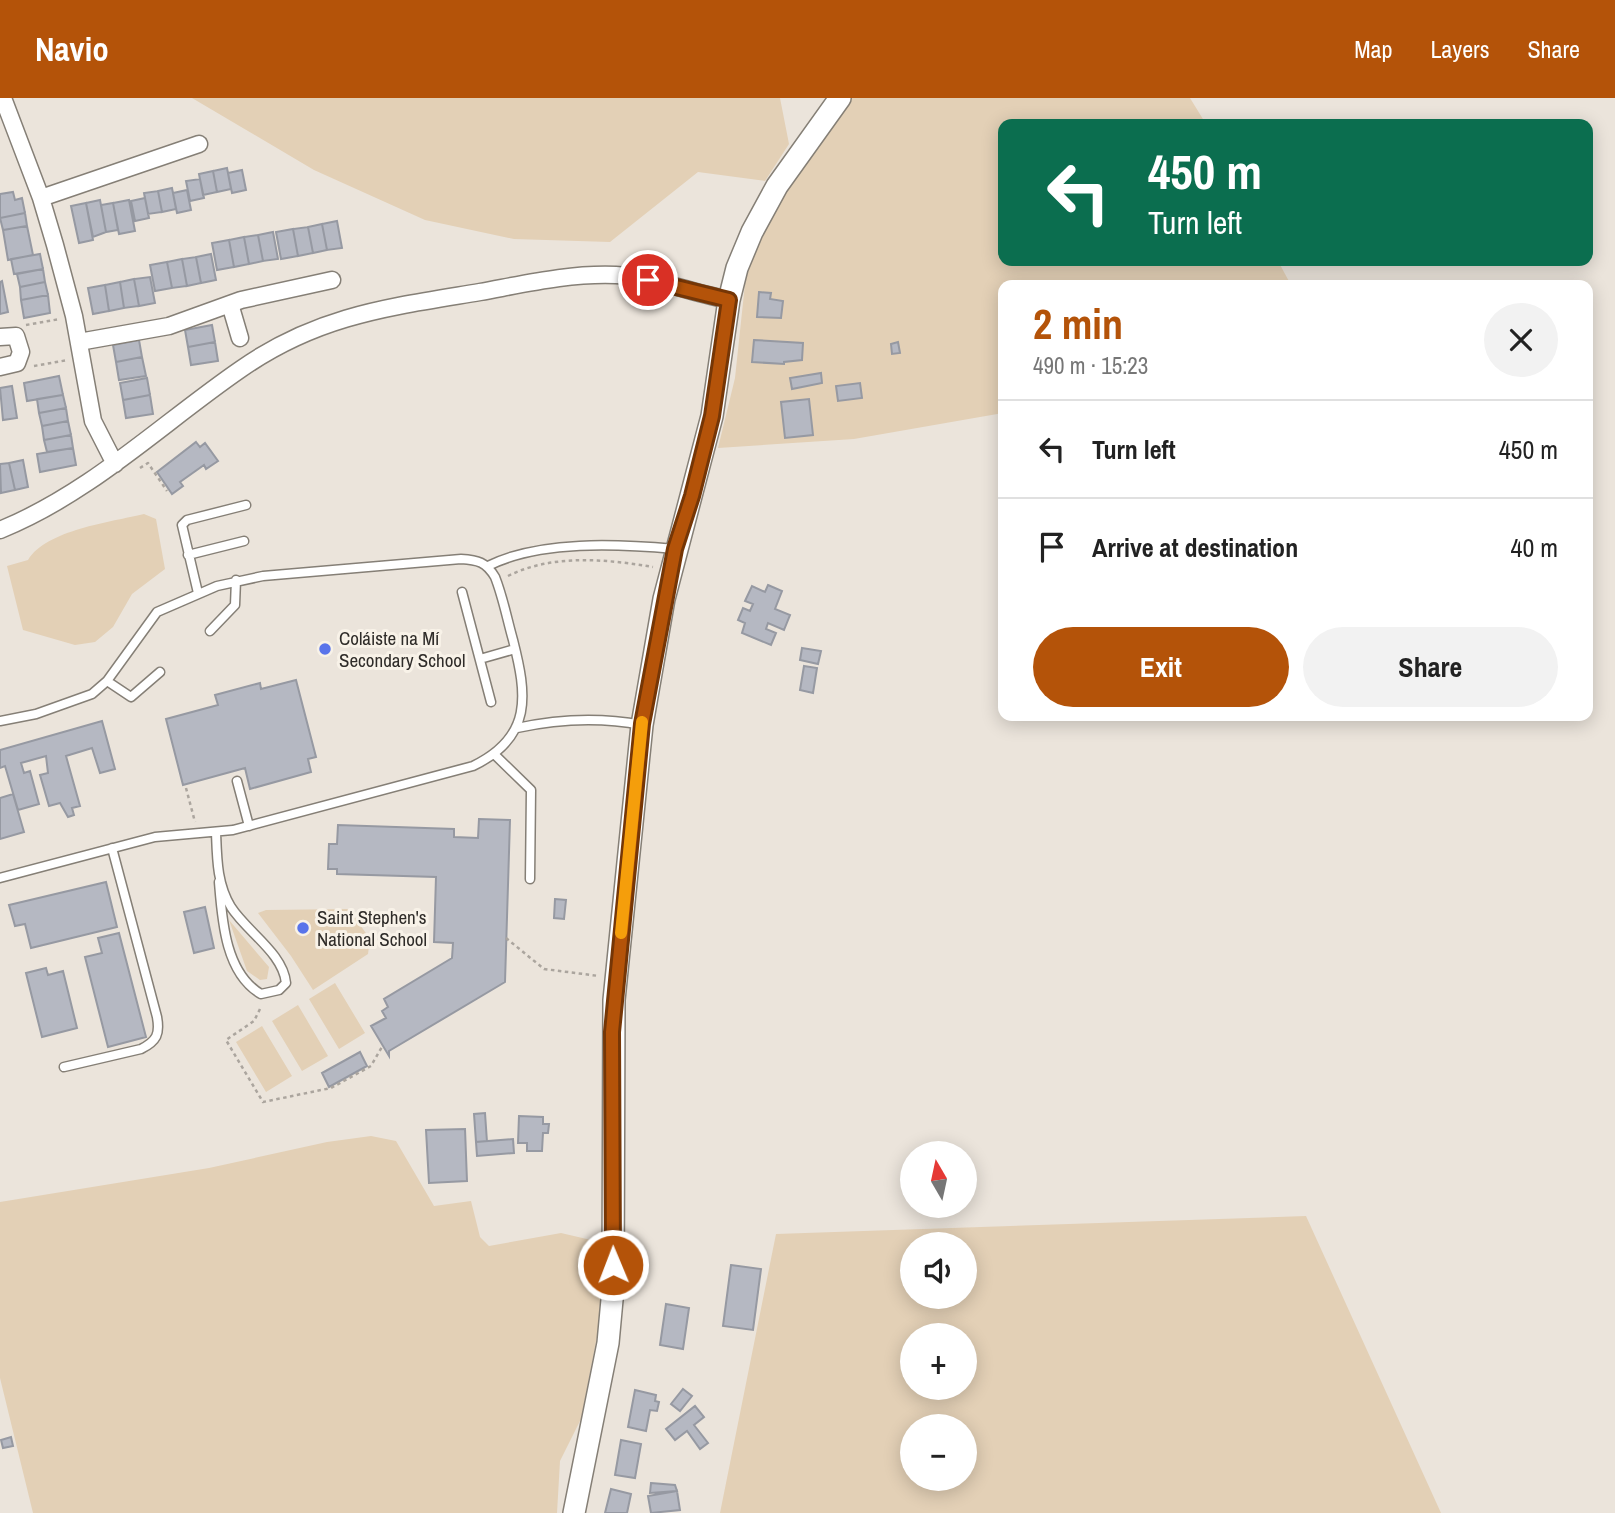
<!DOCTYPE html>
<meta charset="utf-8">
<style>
body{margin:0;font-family:"Archivo Narrow",sans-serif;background:#f2f2f2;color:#222;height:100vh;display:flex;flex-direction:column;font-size:26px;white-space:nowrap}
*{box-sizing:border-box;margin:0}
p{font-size:23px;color:#767676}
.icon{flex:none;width:38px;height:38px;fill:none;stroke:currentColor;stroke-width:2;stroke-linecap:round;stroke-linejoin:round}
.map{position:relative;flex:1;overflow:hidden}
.panel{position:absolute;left:998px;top:182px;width:595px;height:441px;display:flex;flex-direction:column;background:#fff;border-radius:14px;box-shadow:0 4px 18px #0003}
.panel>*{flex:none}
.hud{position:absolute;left:998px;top:21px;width:595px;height:147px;border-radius:14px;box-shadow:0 4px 18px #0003;background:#0b6e4f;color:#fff;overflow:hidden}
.needle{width:46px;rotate:351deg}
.controls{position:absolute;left:900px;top:1043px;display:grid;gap:14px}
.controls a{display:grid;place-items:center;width:77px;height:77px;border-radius:50%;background:#fff;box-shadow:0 4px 18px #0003;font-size:35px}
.pin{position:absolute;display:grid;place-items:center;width:60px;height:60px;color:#fff;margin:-30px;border:4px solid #fff;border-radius:50%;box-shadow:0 2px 7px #0007}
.me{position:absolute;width:77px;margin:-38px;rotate:359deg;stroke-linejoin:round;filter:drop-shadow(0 0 5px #0008)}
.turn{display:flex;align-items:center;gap:24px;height:147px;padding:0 35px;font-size:32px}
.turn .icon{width:91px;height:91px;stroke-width:2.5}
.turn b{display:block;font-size:49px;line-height:60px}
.round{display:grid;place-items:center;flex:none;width:74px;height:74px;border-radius:37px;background:#f2f2f2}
.head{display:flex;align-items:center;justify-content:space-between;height:119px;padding:0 35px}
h1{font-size:42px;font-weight:700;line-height:52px;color:#b45309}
.action{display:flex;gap:14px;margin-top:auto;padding:14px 35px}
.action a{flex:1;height:80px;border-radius:42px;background:#b45309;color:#fff;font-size:28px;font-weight:700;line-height:80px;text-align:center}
.action a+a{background:#f2f2f2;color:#222}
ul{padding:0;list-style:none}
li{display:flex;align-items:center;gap:21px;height:98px;padding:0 35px;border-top:2px solid #e0e0e0}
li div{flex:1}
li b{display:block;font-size:26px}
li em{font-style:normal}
header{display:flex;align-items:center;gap:42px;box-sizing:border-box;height:98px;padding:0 35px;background:#b45309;color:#fff}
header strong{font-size:33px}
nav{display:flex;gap:38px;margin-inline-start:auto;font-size:24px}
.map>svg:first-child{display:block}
</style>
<header>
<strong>Navio</strong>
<nav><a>Map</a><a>Layers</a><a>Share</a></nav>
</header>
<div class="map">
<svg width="1615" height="1415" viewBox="0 0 1615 1415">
<rect width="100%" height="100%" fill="#ebe4db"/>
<!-- green -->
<path fill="#e3d0b6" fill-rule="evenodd" d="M192 0H780L789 46 765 83 698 74 610 144 514 141 425 122 314 72Z
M851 0H1190L1206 26H1003V163H1278L1291 187H1003V315L854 341 718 350 735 280 745 186 753 154 808 53Z
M144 416 156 421 165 471 132 496 113 529 95 544 75 547 23 532 7 468 28 462C46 432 111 424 144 416Z
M349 811 370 841 368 856 313 892 291 858 258 815 266 812Z
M229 822 269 869 267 881 260 882 247 873Z
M335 885 365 935 339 951 309 901Z
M298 907 328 958 302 973 272 923Z
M262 928 292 978 266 994 236 944Z
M371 1038 396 1043 434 1108 471 1103 480 1139 489 1148 561 1135 591 1142 603 1161 598 1233 581 1321 560 1363 557 1415H33L0 1280V1104L209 1070 327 1044Z
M1306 1118 1441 1415H720L776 1136ZM912 1146H964V1199H912ZM912 1237H964V1290H912ZM912 1328H964V1381H912Z"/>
<!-- building -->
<path fill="#b5b8c2" stroke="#9699a2" stroke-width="2" d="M227 70 231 91 217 94 213 73Z
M242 72 246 92 232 95 228 75Z
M213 73 217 94 203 97 199 76Z
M200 81 204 100 190 103 186 83Z
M172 90 176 111 162 114 158 93Z
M187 92 191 112 177 115 173 95Z
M158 93 162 114 148 116 144 95Z
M13 94 15 102 22 100 25 115 0 120V96Z
M145 100 149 120 135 123 131 103Z
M100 102 106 134 93 139 86 105Z
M129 102 135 133 119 136 113 105Z
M86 105 93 142 79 145 71 108Z
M113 105 118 132 106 134 101 107Z
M25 115 27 128 3 132 0 120Z
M337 123 342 150 327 152 322 126Z
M322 126 327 152 313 155 308 129Z
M27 128 33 157 8 162 3 132Z
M308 129 313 155 298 158 293 131Z
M293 131 298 158 281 161 276 134Z
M273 134 278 161 263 163 258 137Z
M258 137 263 163 249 166 244 139Z
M244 139 249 166 234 169 229 142Z
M229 142 234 169 217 172 212 145Z
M40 156 43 171 14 176 11 161Z
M211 156 216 182 201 185 196 159Z
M196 159 201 185 187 188 182 161Z
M182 161 187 188 172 190 167 164Z
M167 164 172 190 155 193 150 167Z
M43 171 45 184 20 189 17 176Z
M150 179 155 205 139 208 134 181Z
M134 181 139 208 124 210 120 184Z
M2 183 8 214 0 216V184Z
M45 184 48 197 21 202 20 189Z
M120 184 124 210 109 213 105 187Z
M105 187 109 213 93 216 88 190Z
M759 194 771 195 770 201 783 203 781 220 757 219Z
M48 197 50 215 24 220 21 202Z
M212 227 215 244 188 249 185 232Z
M139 242 142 259 116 264 113 247Z
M754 242 803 245 802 262 784 264V266L752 264Z
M215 244 218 263 191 267 188 249Z
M898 244 900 255 892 256 891 246Z
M142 259 146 278 119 282 116 264Z
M821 275 822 285 792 291 790 280Z
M59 278 63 297 27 303 24 285Z
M147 280 150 297 123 302 120 285Z
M860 285 862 300 838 303 836 288Z
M12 288 17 320 3 322 0 290Z
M63 297 66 310 39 315 37 301Z
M150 297 153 316 126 320 123 302Z
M809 301 813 337 785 340 781 304Z
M66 310 68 323 42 328 39 315Z
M68 323 71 337 44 342 42 328Z
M71 337 73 350 47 354 44 342Z
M196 344 200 349 205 345 218 363 206 371 204 367 180 384 183 388 172 396 157 374Z
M73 350 76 367 40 374 37 356Z
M23 362 28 389 15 392 9 365Z
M9 365 15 392 1 395 0 366Z
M768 487 782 493 775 511 790 517 784 532 768 525 766 531 776 535 771 547 742 535 745 525 738 522 743 510 750 513 753 506 745 503 752 488 765 494Z
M802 550 821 553 818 566 800 562Z
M804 568 817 570 813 595 800 592Z
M296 582 316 659 308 661 311 674 250 691 245 670 183 687 166 621 218 607 215 597 260 585 261 591Z
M102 623 115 671 100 675 92 650 66 658 80 708 72 710 74 717 68 719 60 705 49 708 40 677 48 675 46 658 21 665 24 675 30 673 39 706 18 712 5 668 0 670V652Z
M13 696 24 734 0 741V700Z
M479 721 510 722 505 884 389 953V958L371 928 386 920 382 913 388 909 384 901 452 860 453 845 434 844 436 779 337 776V771H328L329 746H337L338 727 454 731V739L478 740Z
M106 784 117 829 31 850 25 826 15 828 9 807Z
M555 801 566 802 564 821 554 820Z
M205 809 214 850 194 855 184 814Z
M119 835 146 939 108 949 85 859 102 855 98 840Z
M46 870 48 877 63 873 77 930 42 939 26 875Z
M360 954 367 968 329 989 322 975Z
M485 1015 487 1044H476L474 1016Z
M519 1018 543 1019V1026H549L548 1035H543L542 1053H527V1045H518Z
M465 1031 467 1083 429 1085 426 1032Z
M513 1041 514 1055 477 1058 476 1044Z
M731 1167 761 1171 753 1232 723 1228Z
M666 1206 689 1210 683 1251 660 1247Z
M683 1291 692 1298 680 1313 671 1306Z
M635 1292 656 1297 655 1303 659 1304 657 1313 650 1312 646 1333 628 1329Z
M695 1308 704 1319 694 1327 708 1345 700 1351 687 1333 675 1342 666 1331Z
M11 1339 13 1348 3 1350 1 1342Z
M621 1342 641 1346 635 1380 615 1377Z
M651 1385 675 1387 677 1393 650 1395Z
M611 1391 631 1396 627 1415H605Z
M677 1393 680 1412 651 1415 648 1398Z"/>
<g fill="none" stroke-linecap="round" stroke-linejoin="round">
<defs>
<path id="service" d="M188 457 244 443
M488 468C540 442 618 446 675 451
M462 494 491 604
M198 495 182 427 187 422 246 407
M210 533 235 507 236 482
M480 561 515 551
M107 583 131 599 160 574
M0 623 36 616 92 596 107 583 157 514 217 488 263 478 461 461C478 462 486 464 495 479 503 499 507 521 513 542 527 597 533 639 473 668L233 732 155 739 0 780
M517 630C558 621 600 619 642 627
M494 656 531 692 530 781
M237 683 249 728
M216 734C217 761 217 786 231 809 247 834 283 855 286 885L279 892 261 896C225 875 222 821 219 784
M64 969 141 951C157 943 160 936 157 919L112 750"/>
<path id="minor" d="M3 0 41 100 55 147 74 218 93 323 115 366
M41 100 199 46
M230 206 240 240
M0 239 16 238 21 254 17 265 0 269
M79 244 169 228 241 202 332 182
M0 432C91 395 161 326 241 271 318 217 390 209 480 194 524 186 570 175 616 177 654 179 692 195 729 202"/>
<path id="tertiary" d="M574 1415 608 1245 613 1191 614 902 642 627 664 501 712 318 729 202 737 170 752 134 777 88 840 0"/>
</defs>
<!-- service casing -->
<use href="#service" stroke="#857f76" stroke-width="11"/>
<!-- minor casing -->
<use href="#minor" stroke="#857f76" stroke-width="19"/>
<!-- tertiary casing -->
<use href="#tertiary" stroke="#857f76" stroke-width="24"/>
<!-- path -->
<path stroke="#aba59e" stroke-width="2.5" stroke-dasharray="3.5 3.5" stroke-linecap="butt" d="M26 227 60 221
M34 268 68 262
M140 370 148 365 167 393
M508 478C552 456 606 461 653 469
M186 690 195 724
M506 840 544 871 599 878
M260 911 254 923 226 942 263 1004 331 990 371 968 383 947"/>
<!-- service -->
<use href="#service" stroke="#fff" stroke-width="8"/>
<!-- minor -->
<use href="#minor" stroke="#fff" stroke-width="16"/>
<!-- tertiary -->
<use href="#tertiary" stroke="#fff" stroke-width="21"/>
</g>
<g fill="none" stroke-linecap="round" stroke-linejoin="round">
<defs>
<path id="route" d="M613 1167 612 934 642 626 675 451 692 398 712 318 729 202 648 182"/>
</defs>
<!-- route casing -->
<use href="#route" stroke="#753606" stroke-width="18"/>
<!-- route -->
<use href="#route" stroke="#b45309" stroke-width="12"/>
<!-- slow -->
<path stroke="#f59e0b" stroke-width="12" d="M621 835 642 624"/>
</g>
<!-- markers -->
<g fill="#5974ea" stroke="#f8f2e8" stroke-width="2.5">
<circle cx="325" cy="551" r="7"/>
<circle cx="303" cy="830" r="7"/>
</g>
<g text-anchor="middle" stroke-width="6" stroke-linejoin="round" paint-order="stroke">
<!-- poi labels -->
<g font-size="19" fill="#2f2c29" stroke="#f8f2e8" text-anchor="start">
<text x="339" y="547">Coláiste na Mí<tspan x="339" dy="22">Secondary School</tspan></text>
<text x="317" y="826">Saint Stephen's<tspan x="317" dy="22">National School</tspan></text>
</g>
</g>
</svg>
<div class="controls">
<a><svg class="needle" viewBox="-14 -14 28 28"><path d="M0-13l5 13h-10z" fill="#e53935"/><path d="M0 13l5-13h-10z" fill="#767676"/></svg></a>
<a><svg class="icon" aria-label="sound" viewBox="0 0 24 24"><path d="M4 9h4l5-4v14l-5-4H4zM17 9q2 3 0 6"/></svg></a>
<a>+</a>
<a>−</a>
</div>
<div class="pin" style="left:648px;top:182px;background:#d93025"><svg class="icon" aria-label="arrive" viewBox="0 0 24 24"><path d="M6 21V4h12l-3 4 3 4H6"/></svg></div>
<svg class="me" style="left:613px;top:1167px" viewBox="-20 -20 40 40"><circle r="17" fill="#b45309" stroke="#fff" stroke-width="3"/><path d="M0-11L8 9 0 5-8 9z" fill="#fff"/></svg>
<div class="hud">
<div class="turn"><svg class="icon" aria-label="left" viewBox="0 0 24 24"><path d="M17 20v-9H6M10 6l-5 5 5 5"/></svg><div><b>450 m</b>Turn left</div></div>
</div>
<section class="panel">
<div class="head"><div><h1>2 min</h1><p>490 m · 15:23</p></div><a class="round"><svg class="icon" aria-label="close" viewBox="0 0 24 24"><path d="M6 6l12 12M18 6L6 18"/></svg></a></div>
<ul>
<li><svg class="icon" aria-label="left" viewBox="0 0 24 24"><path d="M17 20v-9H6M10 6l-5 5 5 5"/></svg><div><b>Turn left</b></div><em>450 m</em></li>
<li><svg class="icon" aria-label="arrive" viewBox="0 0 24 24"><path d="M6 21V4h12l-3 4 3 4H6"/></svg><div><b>Arrive at destination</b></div><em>40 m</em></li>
</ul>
<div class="action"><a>Exit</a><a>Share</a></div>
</section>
</div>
